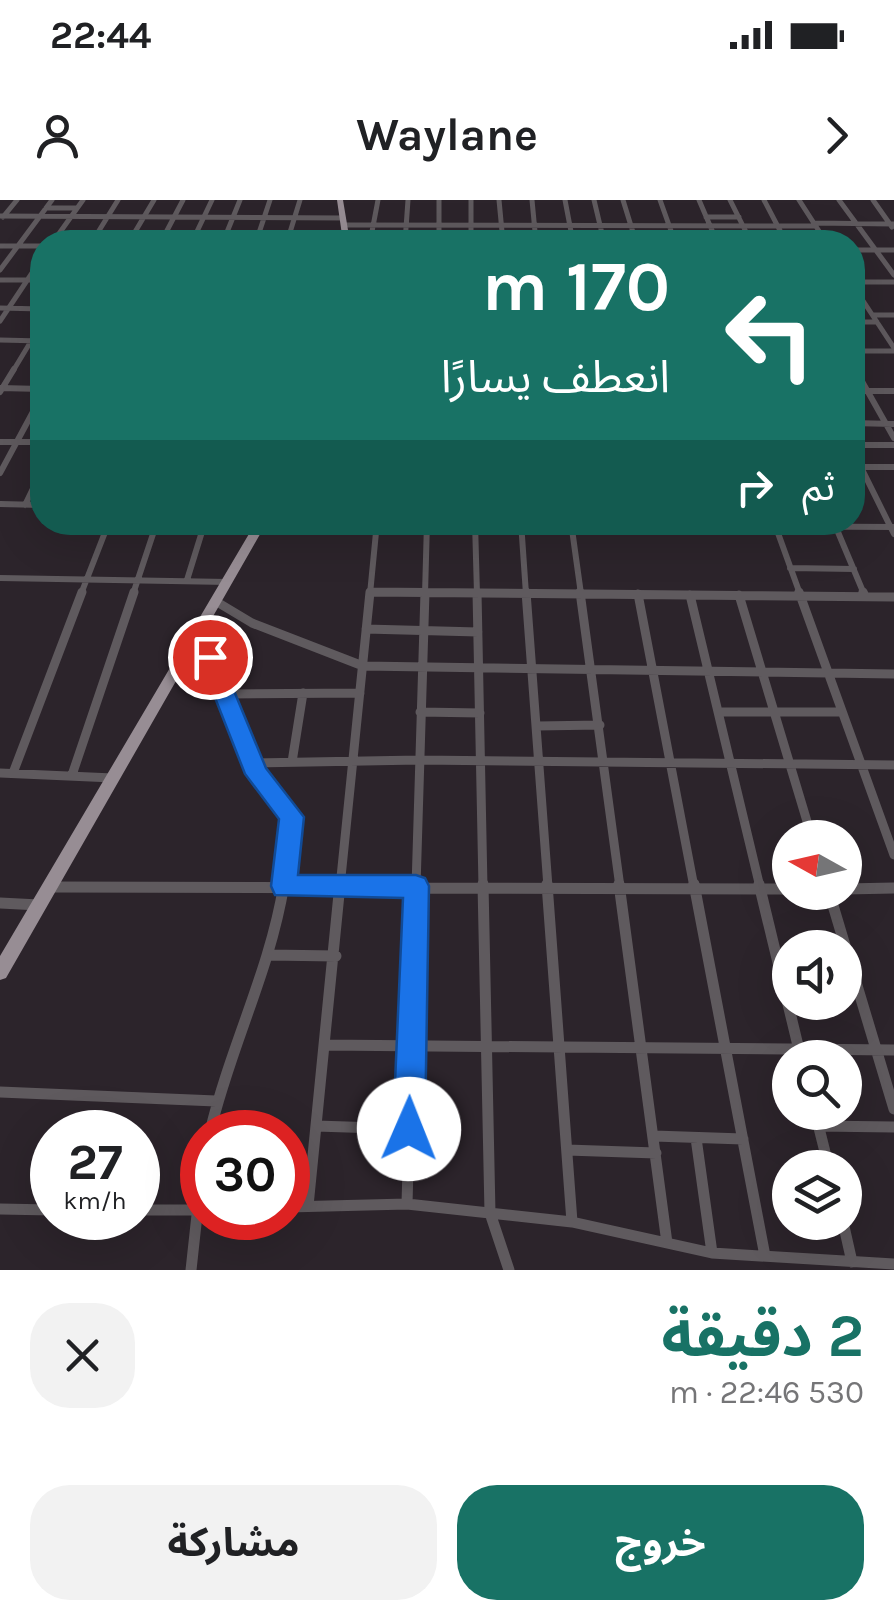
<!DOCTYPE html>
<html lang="ar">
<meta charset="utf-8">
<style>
body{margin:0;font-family:Karla,"Noto Sans Arabic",sans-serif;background:#f2f2f2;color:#202124;direction:rtl;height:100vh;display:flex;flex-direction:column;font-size:38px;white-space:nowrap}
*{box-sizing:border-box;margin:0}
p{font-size:32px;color:#757577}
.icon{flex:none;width:55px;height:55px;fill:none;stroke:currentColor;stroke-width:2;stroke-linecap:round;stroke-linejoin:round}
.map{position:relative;height:1070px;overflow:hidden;direction:ltr}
.drawer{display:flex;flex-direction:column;background:#fff;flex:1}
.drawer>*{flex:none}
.banner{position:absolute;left:30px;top:30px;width:835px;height:305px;border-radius:40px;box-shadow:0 10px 40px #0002;direction:rtl;background:#187265;color:#fff;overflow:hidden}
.needle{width:65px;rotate:278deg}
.fabs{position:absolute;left:772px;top:620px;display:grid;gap:20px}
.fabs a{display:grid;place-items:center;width:90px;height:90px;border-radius:50%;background:#fff;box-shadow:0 10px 40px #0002;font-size:50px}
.speed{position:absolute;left:30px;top:910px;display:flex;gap:20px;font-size:50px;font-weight:700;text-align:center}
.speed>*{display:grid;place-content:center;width:130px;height:130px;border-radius:50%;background:#fff;box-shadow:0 10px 40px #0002;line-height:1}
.speed small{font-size:25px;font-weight:400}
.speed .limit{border:15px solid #d22;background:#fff;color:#111}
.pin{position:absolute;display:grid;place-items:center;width:85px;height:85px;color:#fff;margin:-42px;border:5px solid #fff;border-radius:50%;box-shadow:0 2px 10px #0007}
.me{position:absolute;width:110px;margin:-55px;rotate:1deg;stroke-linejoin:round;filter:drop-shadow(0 0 8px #0008)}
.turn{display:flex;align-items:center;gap:35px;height:210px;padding:0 30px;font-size:45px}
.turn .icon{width:130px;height:130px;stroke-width:2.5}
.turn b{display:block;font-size:70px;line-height:85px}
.then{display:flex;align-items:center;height:95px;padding:0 30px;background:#0003;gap:20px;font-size:38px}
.round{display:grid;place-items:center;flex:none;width:105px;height:105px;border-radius:40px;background:#f2f2f2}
.overview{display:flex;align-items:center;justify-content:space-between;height:170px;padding:0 30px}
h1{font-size:60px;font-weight:700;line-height:75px;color:#187265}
.button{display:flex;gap:20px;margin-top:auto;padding:20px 30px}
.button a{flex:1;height:115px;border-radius:40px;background:#187265;color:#fff;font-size:40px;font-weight:700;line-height:115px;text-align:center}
.button a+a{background:#f2f2f2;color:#202124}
.status{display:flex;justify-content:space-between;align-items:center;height:70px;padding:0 50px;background:#fff;direction:ltr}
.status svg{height:28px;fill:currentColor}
header{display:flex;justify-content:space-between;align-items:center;height:130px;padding:0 30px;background:#fff;font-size:45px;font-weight:700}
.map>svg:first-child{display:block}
</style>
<div class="status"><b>22:44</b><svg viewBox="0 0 49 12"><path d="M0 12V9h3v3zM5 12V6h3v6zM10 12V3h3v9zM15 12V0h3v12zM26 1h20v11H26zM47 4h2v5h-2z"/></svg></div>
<header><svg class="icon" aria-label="forward" viewBox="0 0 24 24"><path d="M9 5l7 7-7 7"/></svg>Waylane<svg class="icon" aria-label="person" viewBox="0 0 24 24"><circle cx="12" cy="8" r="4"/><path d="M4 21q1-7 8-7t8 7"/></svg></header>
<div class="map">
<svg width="894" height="1070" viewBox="0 0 894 1070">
<rect width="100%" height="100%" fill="#2c242b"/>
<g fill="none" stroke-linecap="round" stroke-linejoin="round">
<!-- street-far3 -->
<path stroke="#5f5a5e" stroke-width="5" d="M439 0V42
M471 0V42
M499 0 503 42
M532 0 536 42
M565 0 573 42
M594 0 604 42
M623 0 636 42
M660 0 675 42
M699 0 717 42
M730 0 751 42
M764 0 786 42
M799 0 826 42
M839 0 894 75
M873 0 892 27
M46 8H77
M0 16 343 18
M3 17 17 0
M706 17H739
M814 23 894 24
M345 25 815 26
M53 42 83 0
M92 42 118 0
M129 42 154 0
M161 42 183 0
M192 42 212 0
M223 42 240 0
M256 42 270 0
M287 42 300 0
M370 42 378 0
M405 42 408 0
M0 46H42
M852 50H894
M0 70 52 0
M0 80H42
M852 82H894
M852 84 894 148
M0 108 42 109
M873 115H894
M0 121 42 58
M852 122H877
M0 140 42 141
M852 151H894
M852 164 856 171
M13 171 42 123"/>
<!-- street-far2 -->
<path stroke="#5f5a5e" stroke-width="6" d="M855 169 894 238
M0 188 42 189
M852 191H894
M0 192 14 169
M852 223 894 224
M0 242H42
M852 245H894
M852 249 894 334
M852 267H894
M0 273 42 195
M0 304 42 305
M25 305 42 270
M475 322 477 394
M521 322 526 394
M571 322 581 394
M774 322 800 394
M262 323 894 327
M835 325 864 394
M790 368 854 369
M0 378 228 382
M187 380 205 322
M370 392 601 394
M81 394 109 322
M133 394 157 322
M370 394 377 322
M425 394 427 322"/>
<!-- street-far1 -->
<path stroke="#5f5a5e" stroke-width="9" d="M370 392 894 397
M477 392 483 687
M526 392 548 687
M580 392 620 687
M799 392 894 655
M863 392 865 396
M638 394 694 687
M690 395 760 687
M739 395 812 638
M217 402 252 423 363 466 894 474
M366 429 478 432
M198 434 221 479 257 574 282 601 293 630 284 687
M227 494 360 493
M420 512 480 513
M719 512H842
M537 526 600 525
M292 562 303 493
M252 563 419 560 894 565
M0 573 113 578
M13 573 82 392
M72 575 134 392
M340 687 370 392
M416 687 425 392"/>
<!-- street -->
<path stroke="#5f5a5e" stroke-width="11" d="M483 684 490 1013 509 1070
M547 684 572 1022
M619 684 667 1043
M694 684 765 1056
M759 684 801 858
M50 687 790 689
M845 689 894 688
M829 692 894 909
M0 703 39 705
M269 755 336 756
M325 845 894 850
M0 892 216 901
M815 912 829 968
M316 926 409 929
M818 926 894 927
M210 932C230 847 270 771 284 684
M654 936 743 939
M696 938 712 1053
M567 950 656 953
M407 1004 416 684
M308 1006 340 684
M288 1007 407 1004 572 1022 712 1053 894 1064
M0 1009 52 1010
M138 1010H202
M843 1022 852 1062
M191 1070 202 969"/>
<!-- primary -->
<path fill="#978d94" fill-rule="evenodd" d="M337 0H343L350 42H343Z
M256 322H267L6 778 0 780V756Z"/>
</g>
<!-- route -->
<path fill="#1a73e8" stroke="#114b97" stroke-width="2.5" d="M210 449 220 457 266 568 304 617 298 675H416L425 678 429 686 425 929 420 940 409 945 398 940 393 929 403 698 275 695 271 686 279 619 245 574 199 457Z"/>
</svg>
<div class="fabs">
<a><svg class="needle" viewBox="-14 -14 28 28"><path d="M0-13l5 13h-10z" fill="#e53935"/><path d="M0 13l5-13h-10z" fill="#757577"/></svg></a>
<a><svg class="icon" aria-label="sound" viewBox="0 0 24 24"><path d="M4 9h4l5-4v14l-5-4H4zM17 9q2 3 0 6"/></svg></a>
<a><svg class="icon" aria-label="search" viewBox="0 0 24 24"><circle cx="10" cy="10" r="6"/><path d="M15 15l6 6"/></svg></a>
<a><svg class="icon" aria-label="layers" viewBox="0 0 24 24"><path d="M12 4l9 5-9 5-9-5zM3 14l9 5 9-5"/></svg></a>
</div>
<div class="speed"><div>27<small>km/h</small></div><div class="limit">30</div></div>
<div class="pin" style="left:210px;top:457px;background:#d93025"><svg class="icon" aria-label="arrive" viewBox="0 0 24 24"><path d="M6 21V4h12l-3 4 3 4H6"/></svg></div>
<svg class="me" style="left:409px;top:929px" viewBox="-20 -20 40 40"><circle r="19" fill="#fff"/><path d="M0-13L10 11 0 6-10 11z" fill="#1a73e8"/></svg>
<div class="banner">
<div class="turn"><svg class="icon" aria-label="left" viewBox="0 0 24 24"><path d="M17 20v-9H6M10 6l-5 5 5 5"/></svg><div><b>170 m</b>انعطف يسارًا</div></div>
<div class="then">ثم<svg class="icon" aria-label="right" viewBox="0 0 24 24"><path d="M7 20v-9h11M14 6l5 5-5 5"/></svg></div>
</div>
</div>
<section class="drawer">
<div class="overview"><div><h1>2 دقيقة</h1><p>530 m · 22:46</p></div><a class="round"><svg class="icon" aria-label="close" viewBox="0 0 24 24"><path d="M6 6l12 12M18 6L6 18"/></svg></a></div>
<div class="button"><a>خروج</a><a>مشاركة</a></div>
</section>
